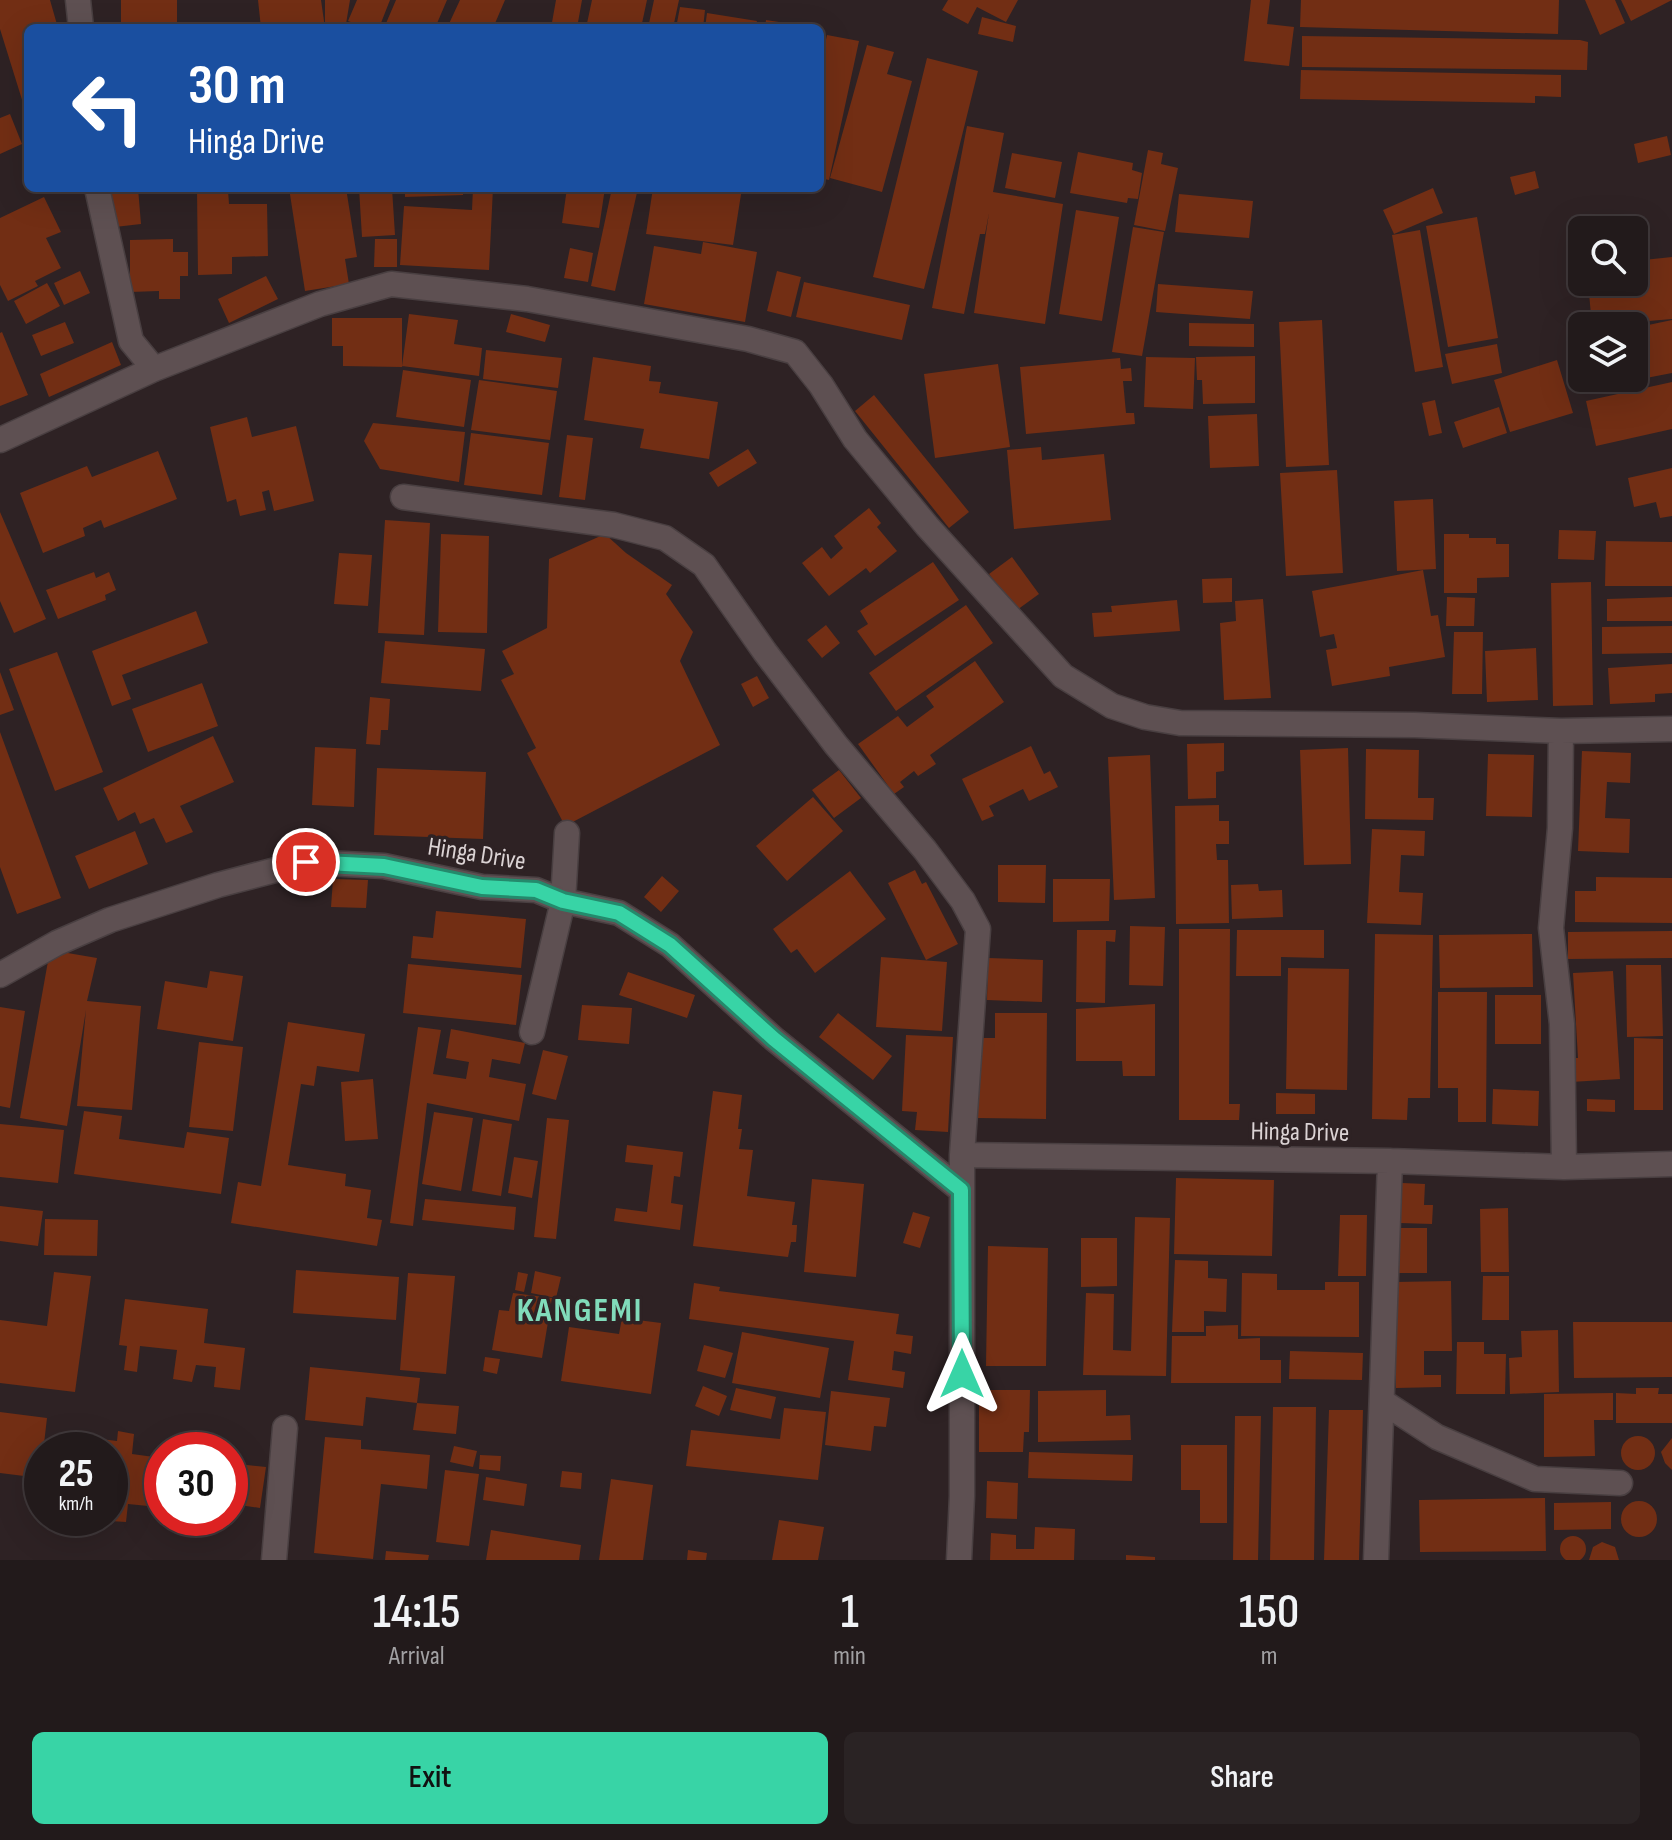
<!DOCTYPE html>
<style>
body{margin:0;font-family:"Sofia Sans Condensed",sans-serif;background:#2a2324;color:#f1f3f6;height:100vh;display:flex;flex-direction:column;font-size:30px;white-space:nowrap}
*{box-sizing:border-box;margin:0}
p{font-size:26px;color:#a2a1a3}
.icon{flex:none;width:44px;height:44px;fill:none;stroke:currentColor;stroke-width:2;stroke-linecap:round;stroke-linejoin:round}
.map{position:relative;height:1560px;overflow:hidden}
.drawer{display:flex;flex-direction:column;background:#221a1b;flex:1}
.drawer>*{flex:none}
.guide{position:absolute;left:24px;top:24px;width:800px;height:168px;border-radius:12px;box-shadow:0 8px 32px #0002,0 0 0 2px #3f383a;background:#1a4fa0;color:#fff;overflow:hidden}
.buttons{position:absolute;left:1568px;top:216px;display:grid;gap:16px}
.buttons a{display:grid;place-items:center;width:80px;height:80px;border-radius:12px;background:#221a1b;box-shadow:0 8px 32px #0002,0 0 0 2px #3f383a;font-size:40px}
.speed{position:absolute;left:24px;top:1432px;display:flex;gap:16px;font-size:40px;font-weight:700;text-align:center}
.speed>*{display:grid;place-content:center;width:104px;height:104px;border-radius:50%;background:#221a1b;box-shadow:0 8px 32px #0002,0 0 0 2px #3f383a;line-height:1}
.speed small{font-size:20px;font-weight:400}
.speed .limit{border:12px solid #d22;background:#fff;color:#111}
.pin{position:absolute;display:grid;place-items:center;width:68px;height:68px;color:#fff;margin:-34px;border:4px solid #fff;border-radius:50%;box-shadow:0 2px 8px #0007}
.me{position:absolute;width:88px;margin:-44px;rotate:0deg;stroke-linejoin:round;filter:drop-shadow(0 0 6px #0008)}
.turn{display:flex;align-items:center;gap:28px;height:168px;padding:0 32px;font-size:36px}
.turn .icon{width:104px;height:104px;stroke-width:2.5}
.turn b{display:block;font-size:56px;line-height:68px}
.eta{display:flex;justify-content:space-evenly;align-items:center;height:136px;text-align:center}
.eta b{font-size:48px;font-weight:600;line-height:56px}
.action{display:flex;gap:16px;margin-top:auto;padding:16px 32px}
.action a{flex:1;height:92px;border-radius:12px;background:#38d4a6;color:#111;font-size:32px;font-weight:600;line-height:92px;text-align:center}
.action a+a{background:#2a2324;color:#f1f3f6}
.map>svg:first-child{display:block}
</style>
<div class="map">
<svg width="1672" height="1560" viewBox="0 0 1672 1560">
<rect width="100%" height="100%" fill="#2e2224"/>
<!-- building -->
<path fill="#722e14" d="M0 0H50L58 28H28V119L0 29Z
M121 0H177V28H121Z
M258 0H321L325 28H261Z
M325 0H350L346 24H325Z
M357 0H390L379 28H367L348 21Z
M396 0H447L435 28H384Z
M460 0H505L493 28H447Z
M556 0H582L577 28H551Z
M592 0H647L641 28H586Z
M654 0H679L673 28H648Z
M948 0H1018L1006 22 977 7 968 24 942 10Z
M1251 0H1270L1267 24 1294 27 1289 66 1244 61Z
M1301 0H1559L1558 34 1300 27Z
M1585 0H1615L1625 23 1600 35Z
M1621 0H1672L1631 21Z
M680 7 705 10 703 28H676Z
M707 13 757 21 755 28H705Z
M982 17 1016 26 1013 42 978 34Z
M766 20 805 26V28H765Z
M827 35 859 41 829 180 820 178V67Z
M1302 36 1580 40 1588 42 1587 70 1302 67Z
M867 45 894 52 887 74 912 81 882 192 830 178Z
M927 58 978 71 924 289 873 277Z
M1301 70 1561 75V97L1535 96V103L1300 99Z
M10 114 22 144 0 154V118Z
M967 126 1004 133 993 192 1063 204 1045 324 974 313 989 213 985 234H980L964 314 932 308Z
M1667 136 1671 155 1638 163 1634 144Z
M1148 150 1163 153 1161 164 1178 168 1165 231 1134 225Z
M1078 152 1133 163 1132 170 1142 173 1138 199 1128 198 1127 203 1070 193Z
M1012 153 1062 162 1055 198 1005 188Z
M1535 171 1539 188 1515 195 1510 177Z
M111 188H138L141 224 115 227Z
M289 188H346L357 257 345 259 349 284 305 291Z
M359 188H392L395 235 362 237Z
M405 188H463V195L405 197Z
M473 188H493L489 270 400 265 404 206 472 210Z
M567 188H605L599 228 562 223Z
M612 188H638L615 291 591 286Z
M653 188H742L733 245 646 234Z
M1433 188 1443 213 1394 234 1383 210Z
M197 190H228L229 204H267L268 256 232 257V274L198 275Z
M1179 194 1253 201 1249 238 1175 232Z
M44 197 61 232 46 238 61 268 35 281 38 286 8 301 0 285V218Z
M1076 210 1119 217 1102 321 1059 314Z
M1477 217 1498 338 1448 347 1426 226Z
M1133 227 1164 232 1142 356 1112 352Z
M1420 230 1443 367 1415 372 1392 235Z
M173 239V252H188V276H180V299H159V291L130 292V240Z
M375 239H397V267H374Z
M703 242 757 252 745 322 644 304 654 246 701 254Z
M570 248 593 253 588 282 564 278Z
M1672 257V319L1592 326 1588 282H1634V261Z
M80 271 90 293 64 305 54 283Z
M777 271 801 277 791 317 767 311Z
M266 276 278 299 229 323 218 299Z
M804 282 910 305 902 340 796 317Z
M47 283 60 306 26 324 14 301Z
M1158 284 1253 291 1250 319 1156 312Z
M409 314 458 320 454 344 482 348 479 376 402 366Z
M511 314 550 325 545 342 506 332Z
M332 318H402V367L343 366V346H332Z
M1322 320 1329 465 1286 467 1279 322Z
M1672 320V373L1579 391 1573 367 1582 365V378H1634V328Z
M65 322 74 343 41 356 32 335Z
M1189 323 1254 324V347L1189 346Z
M2 332 28 395 0 406V333Z
M112 342 121 365 49 397 40 374Z
M1497 344 1502 373 1452 384 1445 354Z
M486 350 562 358 558 388 483 379Z
M1255 356V403L1203 404 1202 380H1197L1196 357Z
M593 357 651 366 649 381 661 382 659 393 718 402 709 459 640 448 644 429 584 420Z
M1146 357 1195 358 1193 409 1144 407Z
M1120 358 1121 369 1131 368 1132 381H1123L1126 413H1134L1135 424 1026 434 1020 367Z
M1557 360 1573 413 1510 432 1494 380Z
M998 364 1010 447 935 458 924 374Z
M403 370 471 380 464 427 396 417Z
M479 380 557 391 550 440 471 430Z
M1672 382V429L1596 446 1586 401Z
M874 395 969 512 949 528 855 411Z
M1435 400 1442 433 1429 436 1422 403Z
M1499 407 1507 433 1463 448 1454 422Z
M1257 414 1259 466 1210 468 1208 416Z
M247 417 252 437 296 426 314 501 274 511 269 490 262 492 266 510 240 516 236 499 227 502 210 427Z
M373 423 465 432 459 482 380 469 364 441Z
M471 433 549 443 542 495 464 485Z
M567 435 593 438 585 500 559 497Z
M1041 447 1042 460 1104 454 1111 520 1014 529 1007 450Z
M748 449 757 463 718 487 709 473Z
M158 451 177 499 104 528 101 520 83 528 85 536 43 553 20 493 87 466 92 477Z
M1672 468V516L1660 518 1656 502 1634 507 1628 478Z
M1337 470 1343 573 1286 576 1280 473Z
M1433 499 1436 569 1397 571 1394 501Z
M869 508 881 523 877 527 897 551 870 573 866 568 829 596 802 563 822 547 831 559 843 548 834 536Z
M0 512 46 619 14 633 0 601Z
M385 520 430 523 424 635 378 633Z
M1559 530 1596 531 1594 560 1558 559Z
M441 534 489 536 487 633 438 632Z
M605 534 626 553 672 585 666 594 693 632 680 661 720 745 565 826 527 753 536 748 501 680 514 674 502 651 547 628 549 559Z
M1444 534H1469V538H1496V544H1509V577L1477 578V593H1444Z
M1606 541 1672 542V586H1605Z
M339 553 372 555 368 606 334 604Z
M1012 557 1039 594 1017 610 989 574Z
M933 562 959 600 875 656 857 631 868 624 860 611Z
M1423 570 1431 616 1438 615 1445 657 1389 667 1390 676 1332 686 1326 650 1337 648 1334 634 1320 637 1312 591Z
M94 572 96 578 109 572 116 590 105 595 106 600 58 619 46 590Z
M1232 578V602L1203 603 1202 579Z
M1591 582 1593 705 1553 706 1551 583Z
M1447 597 1475 598 1474 626H1446Z
M1672 597V621H1607V599Z
M1263 599 1271 698 1224 700 1220 623 1236 621 1235 601Z
M1177 600 1180 631 1094 637 1092 613 1112 612 1111 606Z
M966 605 993 643 896 711 869 673Z
M196 611 208 643 122 675 131 699 112 706 92 651Z
M826 625 840 643 822 658 807 640Z
M1672 626V653L1602 654V627Z
M1454 632H1483L1482 694H1452Z
M385 641 485 649 481 691 381 683Z
M1536 648 1538 700 1487 702 1485 651Z
M57 652 103 772 55 791 9 669Z
M975 661 1004 702 930 755 936 764 918 776 914 771 900 782 904 787 894 794 858 744 898 716 907 727 934 707 926 696Z
M1672 664V693L1655 694V702L1610 704 1608 668Z
M0 672 14 710 0 715Z
M757 676 769 698 753 707 741 684Z
M202 683 218 726 148 752 132 709Z
M370 697 390 699 388 730H381L380 745 366 744Z
M0 732 61 898 17 914 0 867Z
M213 736 234 782 180 806 193 832 166 843 154 818 140 824 135 812 118 821 103 788Z
M1224 743V771L1216 772V798L1188 799 1187 744Z
M1031 746 1044 774 1050 771 1058 787 1029 801 1023 789 989 806 994 816 982 821 962 779Z
M315 747 356 749 354 807 312 805Z
M1348 748 1351 864 1304 865 1300 750Z
M1366 749 1419 750 1418 798H1434L1433 820 1365 819Z
M1582 751 1631 753 1630 783 1607 782 1605 818 1630 819 1629 853 1578 851Z
M1488 754 1534 755 1532 817 1486 816Z
M1150 755 1155 898 1114 900 1108 757Z
M377 768 486 772 483 839 374 835Z
M839 770 861 798 834 818 812 790Z
M813 797 843 831 787 881 756 846Z
M1219 805V821H1229V844H1216L1217 860H1228L1229 923 1176 924 1175 806Z
M1372 829 1425 831 1424 856 1401 855 1399 892 1423 893 1421 925 1367 923Z
M135 831 148 864 89 889 75 856Z
M998 865H1046L1045 903 998 902Z
M915 870 922 884 926 882 958 944 926 960 888 883Z
M850 871 886 919 815 973 797 949 791 953 773 929Z
M662 876 679 891 661 912 644 897Z
M1596 877 1672 878V923L1575 922V891H1596Z
M333 879 368 880 366 908 331 907Z
M1053 879H1110L1109 921 1053 922Z
M1258 884 1259 891 1282 890 1283 917 1232 919 1231 885Z
M436 911 526 919 521 968 411 958 413 936 433 938Z
M1130 926 1165 927 1163 986 1129 985Z
M1179 929H1230L1229 1104H1240L1239 1120H1179Z
M1077 930H1116L1115 942 1106 941 1105 1003 1076 1002Z
M1237 930H1324V958L1281 957V976H1236Z
M1672 931V958L1568 959V932Z
M1375 934 1433 935 1430 1098H1408L1407 1120 1372 1119Z
M1532 934 1533 987 1440 988 1439 935Z
M50 950 97 958 87 1001 141 1006 132 1110 77 1106 86 1010 67 1126 20 1118Z
M881 957 947 962 942 1031 876 1027Z
M988 958 1043 960 1042 1002 987 1000Z
M408 964 522 975 516 1025 403 1013Z
M1626 965H1661L1663 1036 1627 1037Z
M1288 968 1349 969 1347 1090 1286 1089Z
M210 971 243 976 233 1041 157 1029 165 981 207 988Z
M1613 971 1620 1079 1571 1082 1569 1058H1578L1573 973Z
M628 972 695 995 687 1018 619 995Z
M1438 992H1487L1486 1122H1458V1088H1438Z
M1495 995H1541V1044H1495Z
M1155 1004V1076H1123L1122 1061H1076V1009Z
M582 1005 632 1008 629 1044 578 1040Z
M0 1007 25 1011 10 1108 0 1106Z
M838 1013 892 1056 873 1080 819 1037Z
M995 1013H1047L1046 1119 976 1118 977 1038H995Z
M288 1022 365 1034 359 1072 317 1066 314 1086 301 1084 288 1165 346 1174 345 1186 371 1190 367 1218 382 1220 377 1246 231 1223 238 1182 261 1186Z
M418 1027 441 1030 433 1074 466 1079 469 1062 446 1058 451 1029 525 1043 520 1064 492 1059 489 1077 526 1084 519 1121 427 1103 413 1226 390 1223Z
M906 1035 953 1037 948 1132 915 1130 917 1112 902 1111Z
M1634 1038 1663 1039V1110H1634Z
M199 1042 243 1047 233 1131 189 1127Z
M543 1050 568 1056 556 1100 532 1094Z
M373 1079 378 1139 345 1141 341 1082Z
M1493 1089 1539 1091 1538 1126 1492 1124Z
M713 1091 742 1095 738 1129H742L739 1149 753 1150 747 1196 795 1202 792 1225H797L796 1242H791L788 1257 693 1246Z
M1276 1093 1315 1094V1114H1276Z
M1587 1099 1615 1100V1112L1587 1111Z
M84 1111 122 1116 119 1139 184 1148 187 1132 229 1138 221 1194 74 1174Z
M434 1112 473 1118 461 1191 422 1184Z
M547 1118 569 1120 556 1239 534 1237Z
M483 1119 512 1124 501 1196 472 1191Z
M0 1124 64 1130 58 1183 0 1177Z
M627 1145 683 1152 680 1177 674 1176 671 1203 683 1205 680 1230 614 1221 616 1208 647 1212 653 1165 625 1162Z
M514 1157 538 1161 532 1198 508 1193Z
M1176 1178 1274 1180 1272 1256 1174 1254Z
M812 1179 864 1184 856 1277 804 1272Z
M1402 1183 1425 1184 1424 1205H1433L1432 1224 1400 1223Z
M425 1199 516 1207 514 1230 422 1220Z
M0 1206 43 1211 38 1246 0 1241Z
M1508 1208 1509 1272H1481L1480 1209Z
M913 1212 930 1217 920 1248 903 1243Z
M1340 1215H1367L1366 1276H1338Z
M1135 1217 1170 1218 1166 1376 1083 1375 1086 1293 1114 1294 1113 1350 1131 1351Z
M45 1219 98 1220 97 1256 44 1255Z
M1396 1228H1427V1273H1396Z
M1081 1238H1117V1286L1081 1287Z
M988 1246 1048 1248 1046 1366H986Z
M1175 1260 1208 1261V1278L1227 1279 1226 1312 1204 1311V1332H1172Z
M296 1270 399 1277 396 1320 293 1313Z
M535 1271 561 1277 556 1298 531 1293Z
M54 1272 91 1276 75 1392 0 1383V1320L47 1326Z
M518 1272 528 1274 524 1292 515 1290Z
M408 1273 455 1276 446 1374 400 1370Z
M1242 1273 1277 1274V1290H1325V1282H1359V1337L1241 1336Z
M1483 1276H1509V1320H1482Z
M1451 1281 1452 1351H1424V1375H1441V1387L1396 1388 1395 1282Z
M694 1283 720 1287 719 1291 899 1314 896 1334 913 1336 911 1354 894 1351 892 1370 905 1372 903 1388 848 1380 854 1341 689 1319Z
M513 1293 552 1298 542 1358 492 1350 499 1310 509 1311Z
M125 1299 208 1309 204 1343 245 1348 240 1390 214 1387 216 1367 196 1365 192 1382 173 1379 177 1350 140 1346 137 1372 124 1370 127 1346 119 1345Z
M622 1318 661 1323 651 1394 561 1381 569 1327 619 1334Z
M1573 1322H1672V1377L1574 1378Z
M1238 1325V1339L1260 1338V1360H1281V1383H1171L1172 1336H1206V1326Z
M1558 1330 1559 1392 1510 1394 1509 1358 1522 1357 1521 1331Z
M742 1332 829 1348 820 1398 732 1383Z
M1457 1342H1484V1354H1506L1505 1394H1456Z
M704 1345 733 1353 725 1378 697 1371Z
M1290 1351 1363 1353 1362 1380 1289 1379Z
M485 1357 500 1359 497 1374 483 1371Z
M310 1367 420 1378 417 1403 366 1397 363 1426 305 1420Z
M703 1386 727 1396 719 1416 695 1406Z
M736 1388 776 1397 771 1419 730 1410Z
M1636 1388H1659L1658 1394H1672V1423H1616V1393L1636 1394Z
M979 1390H1030L1029 1432H1024L1023 1452H979Z
M1106 1390V1416L1130 1415 1131 1440 1038 1442V1391Z
M831 1391 890 1398 886 1427 874 1426 871 1451 825 1445Z
M1613 1393V1420H1594L1595 1456 1544 1457V1394Z
M417 1403 459 1406 456 1434 413 1430Z
M1273 1407H1316L1314 1560H1270Z
M784 1408 826 1412 818 1480 686 1466 691 1430 780 1439Z
M1329 1410H1363L1359 1560H1324Z
M0 1412 47 1418 40 1478 0 1473Z
M1235 1416H1261L1258 1560H1233Z
M118 1431 134 1434 132 1454 154 1457 148 1506 128 1504 126 1522 110 1521V1450H74L76 1436 117 1441Z
M1621 1453a17 17 0 1 1 34 0a17 17 0 1 1-34 0Z
M325 1437 361 1440V1449L430 1455 427 1489 381 1484 373 1559 314 1553Z
M1672 1438V1470L1665 1463 1661 1452Z
M1181 1445H1227V1523H1200V1490H1181Z
M454 1446 477 1451 473 1467 450 1462Z
M1029 1452 1133 1455 1132 1481 1028 1478Z
M480 1455 501 1456 500 1471 479 1469Z
M238 1464 266 1467 260 1508 233 1504Z
M445 1470 479 1474 469 1546 436 1542Z
M562 1471 582 1473 581 1489 560 1487Z
M486 1477 527 1484 524 1506 483 1500Z
M611 1479 653 1485 643 1560H599Z
M987 1481 1018 1483 1017 1519 986 1518Z
M1545 1498 1546 1551 1420 1552 1419 1500Z
M1621 1519a18 18 0 1 1 36 0a18 18 0 1 1-36 0Z
M1611 1502V1529L1554 1530V1503Z
M779 1520 824 1527 818 1560H772Z
M1035 1527 1075 1529 1074 1560H990L991 1533 1016 1535V1549H1034Z
M491 1530 581 1545 579 1560H486Z
M1560 1549a13 13 0 1 1 26 0a13 13 0 1 1-26 0Z
M1602 1542 1615 1547 1619 1560H1589L1593 1547Z
M688 1550 707 1553 706 1560H687Z
M386 1551 429 1555 428 1560H385Z
M1126 1555 1155 1557V1560H1126Z"/>
<g fill="none" stroke-linecap="round" stroke-linejoin="round">
<defs>
<path id="lane" d="M532 1032 563 901 567 833"/>
<path id="street" d="M78 0 81 28
M97 188 131 341 154 369
M0 440 154 369 320 304 391 284 527 299 748 339 795 352 821 385 855 439 927 526 1063 676 1112 706 1145 717 1180 723 1415 725 1561 731 1672 729
M403 497 614 525 665 538 704 565 765 652 836 745 925 850 963 901 978 929 962 1155
M1561 731 1560 828 1551 928 1562 1024 1564 1167
M0 975 57 943 110 920 218 885 306 862 384 866 482 887 536 890 563 901 619 913 670 945 774 1039 961 1190
M1383 1402 1437 1437 1535 1479 1620 1483
M274 1560 285 1428
M959 1560 962 1496V1155L1390 1161 1564 1167 1672 1164
M1376 1560 1390 1161"/>
</defs>
<!-- lane casing -->
<use href="#lane" stroke="#493f41" stroke-width="27"/>
<!-- street casing -->
<use href="#street" stroke="#493f41" stroke-width="27"/>
<!-- lane -->
<use href="#lane" stroke="#5e5052" stroke-width="24"/>
<!-- street -->
<use href="#street" stroke="#5e5052" stroke-width="24"/>
</g>
<g fill="none" stroke-linecap="round" stroke-linejoin="round">
<defs>
<path id="route" d="M306 862 384 866 482 887 536 890 563 901 619 913 670 945 774 1039 961 1190 962 1374"/>
</defs>
<!-- route casing -->
<use href="#route" stroke="#248a6c" stroke-width="20"/>
<!-- route -->
<use href="#route" stroke="#38d4a6" stroke-width="14"/>
</g>
<g text-anchor="middle" stroke-width="7" stroke-linejoin="round" paint-order="stroke">
<!-- street labels -->
<g font-size="26" fill="#dbd3d4" stroke="#2e2224">
<text transform="translate(477 853) rotate(9)" y="9">Hinga Drive</text>
<text transform="translate(1300 1131) rotate(1)" y="9">Hinga Drive</text>
</g>
<!-- district labels -->
<g font-size="34" font-weight="bold" letter-spacing="2" fill="#81dbba" stroke="#2e2224">
<text x="580" y="1321">KANGEMI</text>
</g>
</g>
</svg>
<div class="buttons">
<a><svg class="icon" aria-label="search" viewBox="0 0 24 24"><circle cx="10" cy="10" r="6"/><path d="M15 15l6 6"/></svg></a>
<a><svg class="icon" aria-label="layers" viewBox="0 0 24 24"><path d="M12 4l9 5-9 5-9-5zM3 14l9 5 9-5"/></svg></a>
</div>
<div class="speed"><div>25<small>km/h</small></div><div class="limit">30</div></div>
<div class="pin" style="left:306px;top:862px;background:#d93025"><svg class="icon" aria-label="arrive" viewBox="0 0 24 24"><path d="M6 21V4h12l-3 4 3 4H6"/></svg></div>
<svg class="me" style="left:962px;top:1374px" viewBox="-20 -20 40 40"><path d="M0-17L14 15 0 8-14 15z" fill="#38d4a6" stroke="#fff" stroke-width="4"/></svg>
<div class="guide">
<div class="turn"><svg class="icon" aria-label="left" viewBox="0 0 24 24"><path d="M17 20v-9H6M10 6l-5 5 5 5"/></svg><div><b>30 m</b>Hinga Drive</div></div>
</div>
</div>
<section class="drawer">
<div class="eta">
<div><b>14:15</b><p>Arrival</p></div>
<div><b>1</b><p>min</p></div>
<div><b>150</b><p>m</p></div>
</div>
<div class="action"><a>Exit</a><a>Share</a></div>
</section>
